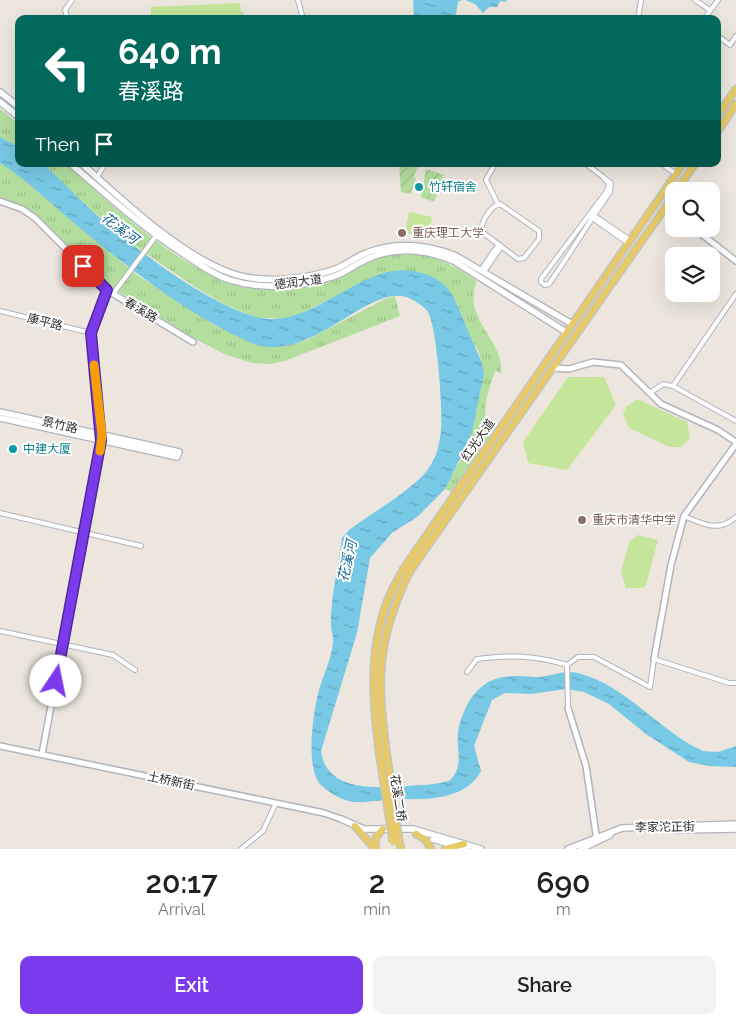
<!DOCTYPE html>
<meta charset="utf-8">
<style>
body{margin:0;font-family:Raleway,"Noto Sans SC",sans-serif;background:#f2f2f2;color:#222;height:100vh;display:flex;flex-direction:column;font-size:19px;white-space:nowrap}
*{box-sizing:border-box;margin:0}
p{font-size:16px;color:#767676}
.icon{flex:none;width:28px;height:28px;fill:none;stroke:currentColor;stroke-width:2;stroke-linecap:round;stroke-linejoin:round}
.map{position:relative;height:849px;overflow:hidden}
.side{display:flex;flex-direction:column;background:#fff;flex:1}
.side>*{flex:none}
.guide{position:absolute;left:15px;top:15px;width:706px;height:152px;border-radius:10px;box-shadow:0 5px 20px #0002;background:#00695c;color:#fff;overflow:hidden}
.fabs{position:absolute;left:665px;top:182px;display:grid;gap:10px}
.fabs a{display:grid;place-items:center;width:55px;height:55px;border-radius:10px;background:#fff;box-shadow:0 5px 20px #0002;font-size:25px}
.pin{position:absolute;display:grid;place-items:center;width:42px;height:42px;color:#fff;margin:-21px;border-radius:10px;box-shadow:0 2px 8px #0006}
.me{position:absolute;width:55px;margin:-28px;rotate:11deg;stroke-linejoin:round;filter:drop-shadow(0 0 4px #0008)}
.turn{display:flex;align-items:center;gap:18px;height:105px;padding:0 20px;font-size:22px}
.turn .icon{width:65px;height:65px;stroke-width:2.5}
.turn b{display:block;font-size:35px;line-height:42px}
.then{display:flex;align-items:center;height:48px;padding:0 20px;background:#0003;gap:10px;font-size:19px}
.eta{display:flex;justify-content:space-evenly;align-items:center;height:85px;text-align:center}
.eta b{font-size:30px;font-weight:600;line-height:35px}
.primary-button{display:flex;gap:10px;margin-top:auto;padding:10px 20px}
.primary-button a{flex:1;height:58px;border-radius:10px;background:#7c3aed;color:#fff;font-size:20px;font-weight:600;line-height:58px;text-align:center}
.primary-button a+a{background:#f2f2f2;color:#222}
.map>svg:first-child{display:block}
</style>
<div class="map">
<svg width="736" height="849" viewBox="0 0 736 849">
<defs>
<pattern id="park-tufts" width="24" height="20" patternUnits="userSpaceOnUse" patternTransform="scale(1.25)"><rect width="24" height="20" fill="#b4de9e"/><path d="M3 7l-1-3M5 7V3M7 7l1-3M15 17l-1-3M17 17v-4M19 17l1-3" fill="none" stroke="#9bbf88"/></pattern>
<pattern id="garden-furrows" width="10" height="10" patternUnits="userSpaceOnUse" patternTransform="scale(1.25)"><rect width="10" height="10" fill="#b4de9e"/><path d="M-1 1l2-2M0 10L10 0M9 11l2-2" fill="none" stroke="#9bbf88"/></pattern>
<pattern id="water-ripples" width="26" height="14" patternUnits="userSpaceOnUse" patternTransform="scale(1.25)"><rect width="26" height="14" fill="#78c9e6"/><path d="M2 4q2-2 4 0t4 0M15 11q2-2 4 0t4 0" fill="none" stroke="#63a3bb"/></pattern>
</defs>
<rect width="100%" height="100%" fill="#ece6de"/>
<!-- park -->
<path fill="url(#park-tufts)" d="M0 109 19 124V147L0 137Z
M0 163 25 179 137 275 216 326 279 346 293 344 307 340 385 299 395 296 400 316 285 361 269 364 252 363 224 354 194 338 108 285 36 215 24 206 0 198Z
M42 164C49 164 59 162 65 164 75 168 91 186 99 194 134 224 185 269 230 282 263 291 302 291 335 279 346 274 356 266 368 261 412 243 441 257 477 281 461 319 504 338 501 373L495 371C488 393 479 414 491 435L452 492 445 489 467 447 484 373 479 352 465 328 454 298 364 282 298 315 283 319 254 317 224 304 195 287 141 250 89 208Z"/>
<!-- garden -->
<path fill="url(#garden-furrows)" d="M399 165 418 167 413 177 416 178 411 194 401 192Z
M426 169 444 175 434 202 421 197Z"/>
<!-- pitch -->
<path fill="#c5e59a" d="M240 3 241 11 248 19H148L151 14V7Z
M409 212 432 217 428 237 405 233Z
M568 377H604L616 405 567 470 528 463 523 442Z
M637 399 687 422 690 438 682 447H670L629 428 623 414 626 407Z
M638 535 658 540 646 585 643 588H626L621 572 629 542Z"/>
<!-- water -->
<path fill="url(#water-ripples)" d="M413 0H462L458 2 455 19H414Z
M465 0H507L505 2 500 1 497 7H489L483 13 475 4Z
M0 137 19 147V164H42C59 177 73 193 89 208 124 241 223 318 271 319 325 320 373 250 430 276 441 281 448 287 454 298L482 363 484 373 472 432 450 480 445 489 417 517 392 533 370 558 357 633 321 751C326 792 376 788 407 786 420 785 435 785 449 781 465 766 456 751 458 732 460 720 465 707 472 697 489 674 508 675 533 677 548 678 564 669 578 673 626 685 659 731 703 751L718 752 736 746V767L709 766 689 762 646 734 609 704 584 692 566 689 531 694 505 693 492 700 474 746 481 771C468 797 432 800 407 799 372 797 353 814 321 785 305 769 313 715 318 694 322 677 331 661 333 643 334 636 331 631 331 625 330 601 339 563 342 538L349 530C370 514 418 487 430 466 437 456 440 442 441 430 443 410 437 328 428 312 424 306 415 301 409 298 368 281 309 369 249 342 187 314 132 271 80 228 53 206 30 182 0 163Z"/>
<g fill="none" stroke-linecap="round" stroke-linejoin="round">
<defs>
<path id="minor" d="M298 0 303 19
M695 0 710 10
M68 19 65 10 72 0
M638 19 641 0
M704 19 718 0
M718 36 730 45 736 36
M495 164 486 180 498 204
M586 164 602 176
M662 164 676 174
M602 176 611 183 610 192C588 223 570 254 549 284L545 285 541 282V279L607 191 609 184Z
M97 177 105 164
M500 204 539 231V239L524 258 518 259 482 232C480 223 490 206 500 204Z
M593 215 630 240
M591 217 628 243
M481 270 498 245
M484 272 501 247
M113 294 156 236
M736 294 673 386 736 421
M0 311 91 333
M650 393 663 384 673 386
M0 513 141 546
M684 516C703 524 718 533 736 517
M0 631 113 655 135 670
M567 665 568 708
M467 672 477 659C511 655 534 655 567 665L578 657H594L650 687 654 659 729 683H736
M241 849 263 831 276 803"/>
<path id="tertiary" d="M0 201 22 209 35 218 107 290 193 342
M666 206 674 212
M695 229 736 261
M553 368 569 369 593 362 621 365 661 404 718 430 736 442
M654 659 671 565 684 516 736 444
M568 708 586 766 597 841
M0 746 324 813 341 819
M42 754 101 441 91 333 107 290"/>
<path id="secondary" d="M0 92 19 107
M0 102 19 117
M71 164C108 196 143 228 184 254 198 264 214 275 230 280 262 290 300 287 332 277 343 274 354 265 365 260 394 246 425 249 454 261L566 332
M82 164C124 201 176 252 228 272 259 284 299 280 330 271 342 268 352 259 364 254 395 241 426 244 456 256L572 324
M0 412 179 452 177 457 0 418
M341 819 364 829H413L481 849
M676 830 736 829
M433 839 466 849
M568 849 622 828 736 824
M581 849 610 835"/>
<path id="primary" d="M718 115 736 89
M718 131 736 104
M676 191 695 164
M387 757C377 681 375 642 410 571L674 195
M380 758C373 705 368 653 387 602 391 591 398 579 404 568L683 164
M355 826 375 849
M416 834 426 840 431 849
M399 841 401 849
M375 849 376 837 383 829
M445 849 464 844"/>
</defs>
<!-- minor casing -->
<use href="#minor" stroke="#b1b4bd" stroke-width="6"/>
<!-- tertiary casing -->
<use href="#tertiary" stroke="#b1b4bd" stroke-width="8"/>
<!-- secondary casing -->
<use href="#secondary" stroke="#b1b4bd" stroke-width="8"/>
<!-- primary casing -->
<use href="#primary" stroke="#c4c4c4" stroke-width="9"/>
<!-- minor -->
<use href="#minor" stroke="#fff" stroke-width="4"/>
<!-- tertiary -->
<use href="#tertiary" stroke="#fff" stroke-width="5"/>
<!-- secondary -->
<use href="#secondary" stroke="#fff" stroke-width="5.5"/>
<!-- primary -->
<use href="#primary" stroke="#e7ca67" stroke-width="6"/>
<defs>
<path id="primary-bridge" d="M387 757 399 841
M380 758 393 842"/>
</defs>
<!-- primary-bridge casing -->
<use href="#primary-bridge" stroke="#c4c4c4" stroke-width="9" stroke-linecap="butt"/>
<!-- primary-bridge -->
<use href="#primary-bridge" stroke="#e7ca67" stroke-width="6"/>
</g>
<g fill="none" stroke-linecap="round" stroke-linejoin="round">
<defs>
<path id="route" d="M56 681 101 441 91 333 107 290 83 266"/>
</defs>
<!-- route casing -->
<use href="#route" stroke="#51269a" stroke-width="12"/>
<!-- route -->
<use href="#route" stroke="#7c3aed" stroke-width="9"/>
<!-- slow -->
<path stroke="#f59e0b" stroke-width="9" d="M94 365 102 435 100 451"/>
</g>
<!-- markers -->
<g fill="#0f9aa8" stroke="#fff" stroke-width="2">
<circle cx="419" cy="187" r="5"/>
<circle cx="13" cy="449" r="5"/>
</g>
<g fill="#8d6e63" stroke="#fff" stroke-width="2">
<circle cx="402" cy="233" r="5"/>
<circle cx="582" cy="520" r="5"/>
</g>
<g text-anchor="middle" stroke-width="4" stroke-linejoin="round" paint-order="stroke">
<!-- culture labels -->
<g font-size="12" fill="#0d838f" stroke="#fff" text-anchor="start">
<text x="429" y="191">竹轩宿舍</text>
<text x="23" y="453">中建大厦</text>
</g>
<!-- education labels -->
<g font-size="12" fill="#785e54" stroke="#fff" text-anchor="start">
<text x="412" y="237">重庆理工大学</text>
<text x="592" y="524">重庆市清华中学</text>
</g>
<!-- street labels -->
<g font-size="12" fill="#2b2b2b" stroke="#fff">
<text transform="translate(298 282) rotate(-7)" y="4">德润大道</text>
<text transform="translate(141 310) rotate(31)" y="4">春溪路</text>
<text transform="translate(45 322) rotate(14)" y="4">康平路</text>
<text transform="translate(60 425) rotate(13)" y="4">景竹路</text>
<text transform="translate(478 440) rotate(-55)" y="4">红光大道</text>
<text transform="translate(171 781) rotate(12)" y="4">土桥新街</text>
<text transform="translate(398 798) rotate(81)" y="4">花溪二桥</text>
<text transform="translate(665 827) rotate(-1)" y="4">李家沱正街</text>
</g>
<!-- water labels -->
<g font-size="14" font-style="italic" fill="#176893" stroke="#fff">
<text transform="translate(120 228) rotate(37)" y="5">花溪河</text>
<text transform="translate(347 561) rotate(-77)" y="5">花溪河</text>
</g>
</g>
</svg>
<div class="fabs">
<a><svg class="icon" aria-label="search" viewBox="0 0 24 24"><circle cx="10" cy="10" r="6"/><path d="M15 15l6 6"/></svg></a>
<a><svg class="icon" aria-label="layers" viewBox="0 0 24 24"><path d="M12 4l9 5-9 5-9-5zM3 14l9 5 9-5"/></svg></a>
</div>
<div class="pin" style="left:83px;top:266px;background:#d93025"><svg class="icon" aria-label="arrive" viewBox="0 0 24 24"><path d="M6 21V4h12l-3 4 3 4H6"/></svg></div>
<svg class="me" style="left:56px;top:681px" viewBox="-20 -20 40 40"><circle r="19" fill="#fff"/><path d="M0-13L10 11 0 6-10 11z" fill="#7c3aed"/></svg>
<div class="guide">
<div class="turn"><svg class="icon" aria-label="left" viewBox="0 0 24 24"><path d="M17 20v-9H6M10 6l-5 5 5 5"/></svg><div><b>640 m</b>春溪路</div></div>
<div class="then">Then<svg class="icon" aria-label="arrive" viewBox="0 0 24 24"><path d="M6 21V4h12l-3 4 3 4H6"/></svg></div>
</div>
</div>
<section class="side">
<div class="eta">
<div><b>20:17</b><p>Arrival</p></div>
<div><b>2</b><p>min</p></div>
<div><b>690</b><p>m</p></div>
</div>
<div class="primary-button"><a>Exit</a><a>Share</a></div>
</section>
